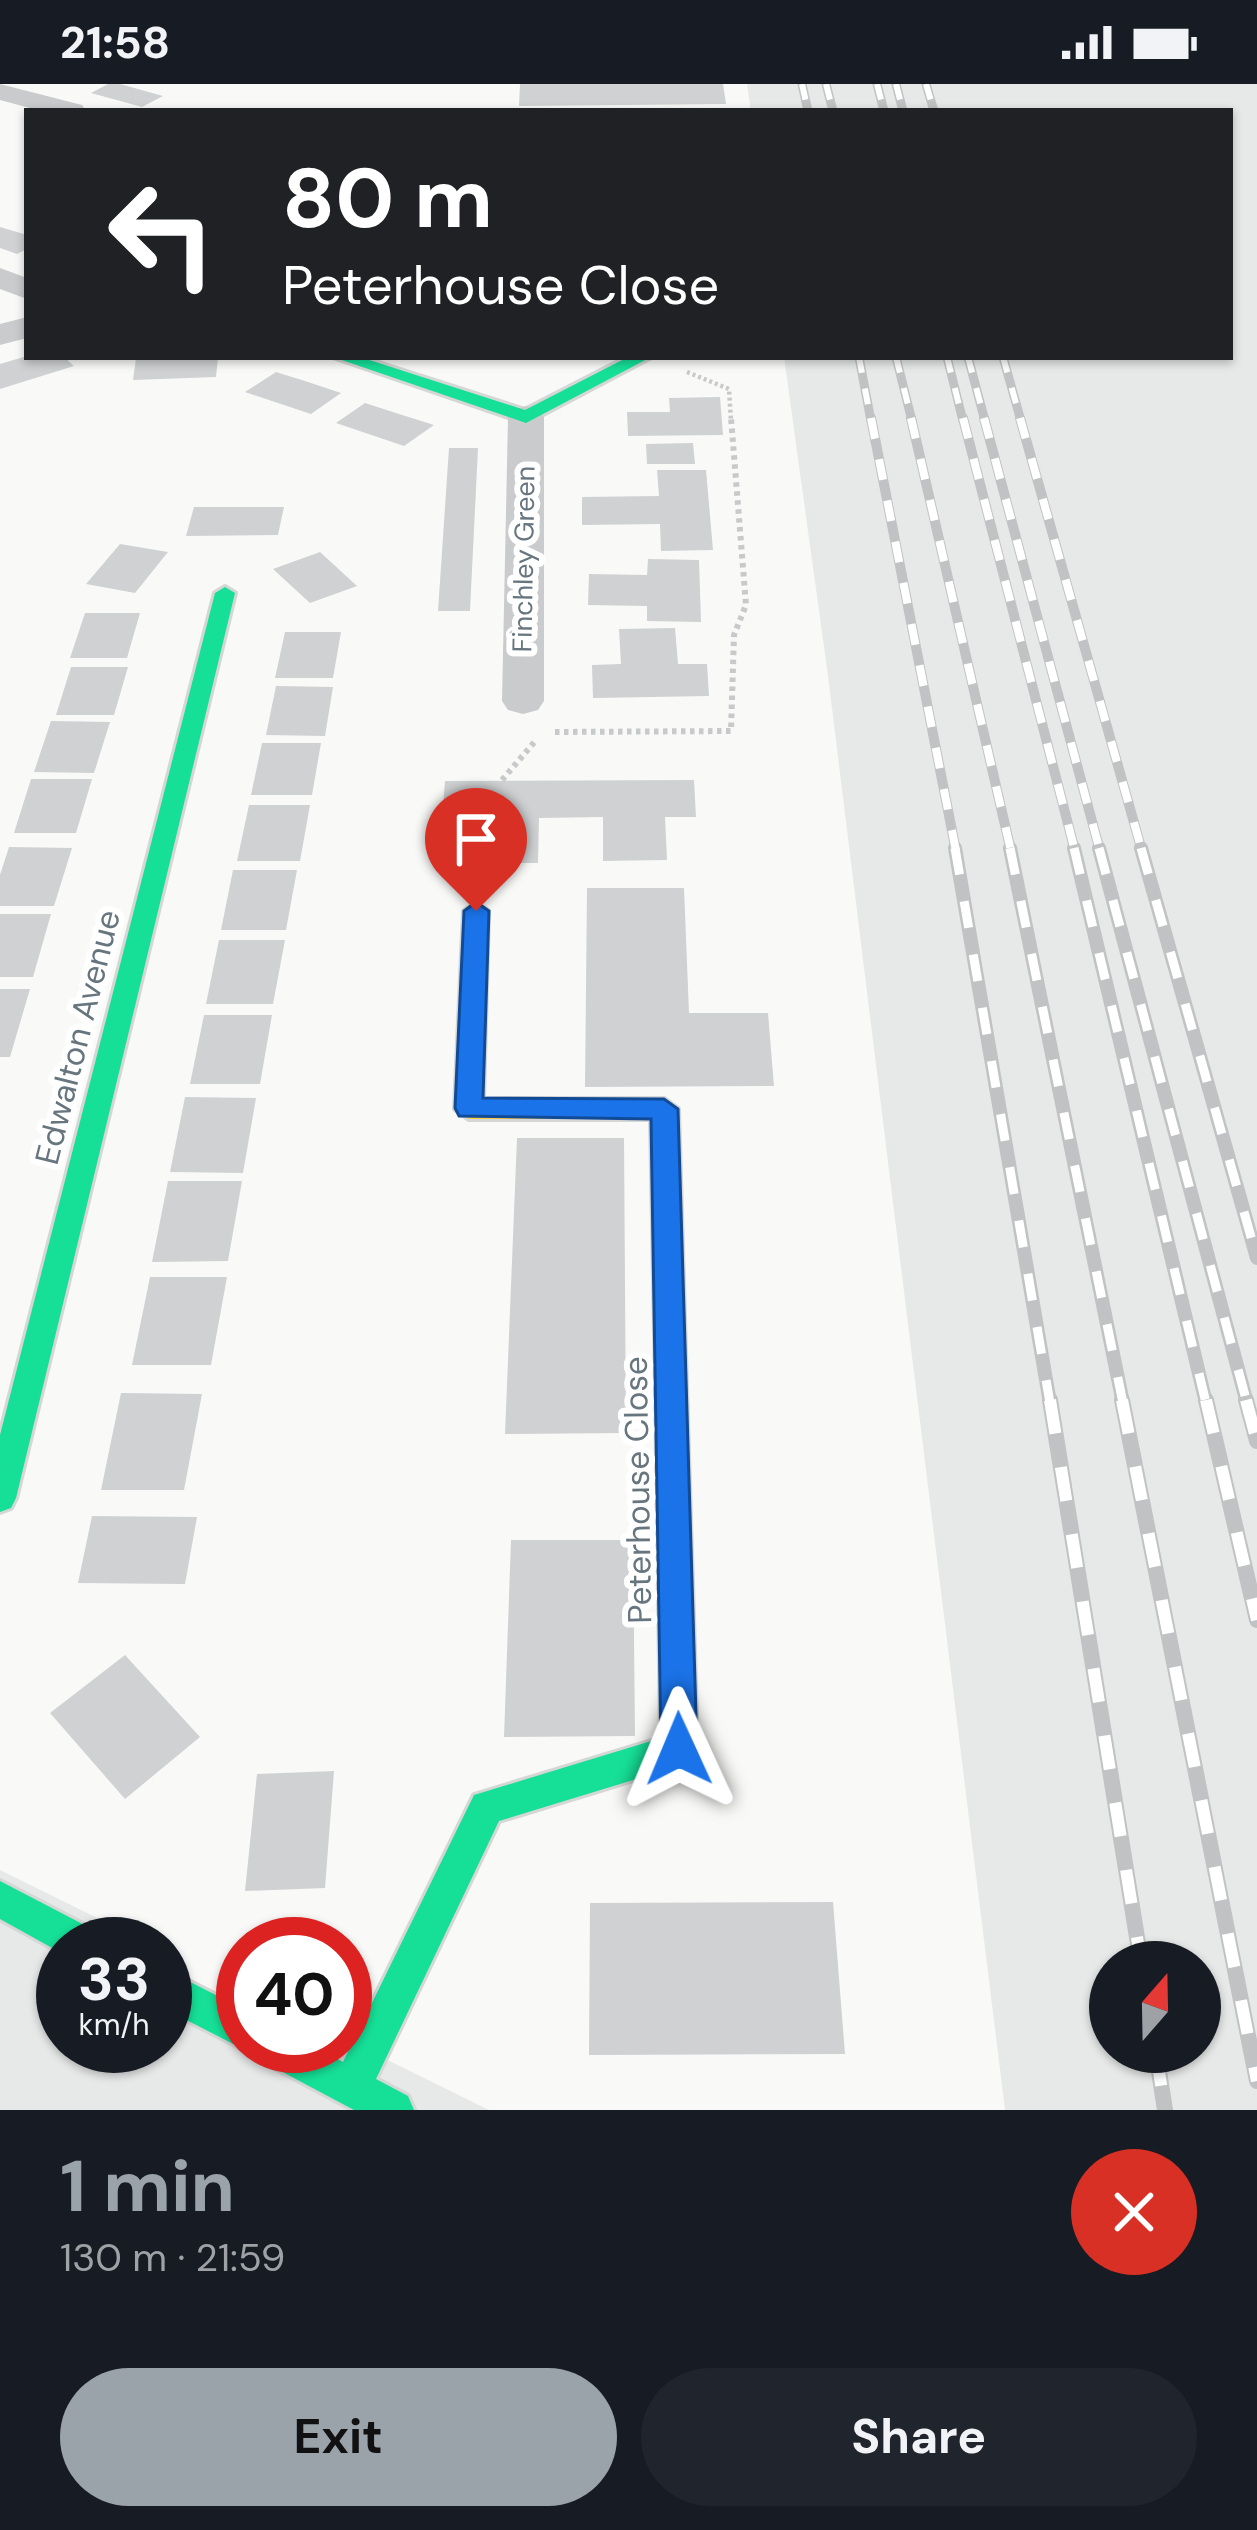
<!DOCTYPE html>
<meta charset="utf-8">
<style>
body{margin:0;font-family:"DM Sans",sans-serif;background:#20242c;color:#f1f3f6;height:100vh;display:flex;flex-direction:column;font-size:45px;white-space:nowrap}
*{box-sizing:border-box;margin:0}
p{font-size:39px;color:#9ea1a6}
.icon{flex:none;width:66px;height:66px;fill:none;stroke:currentColor;stroke-width:2;stroke-linecap:round;stroke-linejoin:round}
.map{position:relative;height:2026px;overflow:hidden}
.side{display:flex;flex-direction:column;background:#171b24;flex:1}
.side>*{flex:none}
.banner{position:absolute;left:24px;top:24px;width:1209px;height:252px;border-radius:0px;box-shadow:0 3px 9px #0004;background:#202124;color:#fff;overflow:hidden}
.needle{width:78px;rotate:20deg}
.buttons{position:absolute;left:1089px;top:1857px;display:grid;gap:24px}
.buttons a{display:grid;place-items:center;width:132px;height:132px;border-radius:50%;background:#171b24;box-shadow:0 3px 9px #0004;font-size:60px}
.speed{position:absolute;left:36px;top:1833px;display:flex;gap:24px;font-size:60px;font-weight:700;text-align:center}
.speed>*{display:grid;place-content:center;width:156px;height:156px;border-radius:50%;background:#171b24;box-shadow:0 3px 9px #0004;line-height:1}
.speed small{font-size:30px;font-weight:400}
.speed .limit{border:18px solid #d22;background:#fff;color:#111}
.pin{position:absolute;display:grid;place-items:center;width:102px;height:102px;color:#fff;margin:-123px -51px;border-radius:50% 50% 50% 0;rotate:-45deg;box-shadow:0 0 12px #0007}
.pin .icon{rotate:45deg}
.me{position:absolute;width:132px;margin:-66px;rotate:359deg;stroke-linejoin:round;filter:drop-shadow(0 0 9px #0008)}
.turn{display:flex;align-items:center;gap:42px;height:252px;padding:0 60px;font-size:54px}
.turn .icon{width:156px;height:156px;stroke-width:2.5}
.turn b{display:block;font-size:84px;line-height:102px}
.round{display:grid;place-items:center;flex:none;width:126px;height:126px;border-radius:63px;background:#20242c}
.headline{display:flex;align-items:center;justify-content:space-between;height:204px;padding:0 60px}
h1{font-size:72px;font-weight:700;line-height:90px;color:#9aa3a9}
.primary-button{display:flex;gap:24px;margin-top:auto;padding:24px 60px}
.primary-button a{flex:1;height:138px;border-radius:72px;background:#9aa3a9;color:#111;font-size:48px;font-weight:700;line-height:138px;text-align:center}
.primary-button a+a{background:#20242c;color:#f1f3f6}
.status{display:flex;justify-content:space-between;align-items:center;height:84px;padding:0 60px;background:#171b24;direction:ltr}
.status svg{height:33px;fill:currentColor}
.map>svg:first-child{display:block}
</style>
<div class="status"><b>21:58</b><svg viewBox="0 0 49 12"><path d="M0 12V9h3v3zM5 12V6h3v6zM10 12V3h3v9zM15 12V0h3v12zM26 1h20v11H26zM47 4h2v5h-2z"/></svg></div>
<div class="map">
<svg width="1257" height="2026" viewBox="0 0 1257 2026">
<rect width="100%" height="100%" fill="#f9f9f8"/>
<!-- built -->
<path fill="#e7e9e8" fill-rule="evenodd" d="M747 0H1257V2026H1005L828 592 784 273H1230V27H751ZM1110 1878H1200V1968H1110Z
M0 1786 150 1860H63V1962H165V1867L243 1962H345V1955L489 2026H0Z"/>
<!-- building -->
<path fill="#cfd1d2" d="M108 0H120L163 12 142 23 91 9Z
M520 0H723L726 20 519 22Z
M0 143 27 151V165L17 170 0 164Z
M27 272 64 273 74 282 0 305V280Z
M148 273H218L216 293 133 296 136 274Z
M276 288 308 298 341 309 311 330 245 308Z
M720 313 723 351 628 352 627 328H670L669 314Z
M365 319 399 330 434 341 404 362 336 339Z
M693 359 695 380H647L646 360Z
M449 364H478L470 527H438Z
M657 386H706L713 466 661 467 660 440 582 441V413L659 412Z
M194 423H284L278 451 186 452Z
M120 460 168 468 135 509 86 500Z
M320 468 357 502 310 519 273 485Z
M648 475 699 476 701 538 647 537V522L588 521 589 490 647 491Z
M85 529H140L127 574H70Z
M675 544 678 580H707L709 612 593 614 592 581 621 580 619 545Z
M285 548H341L333 594H275Z
M71 583H128L114 631H56Z
M276 602 333 603 325 652 266 651Z
M51 637 110 638 94 689 34 688Z
M262 659H321L312 711H251Z
M31 695H92L76 749H14Z
M694 696 696 733H665L667 776 603 777V733L539 734 538 779H473L476 734H442L445 697Z
M249 721H310L300 777H237Z
M9 763 72 764 54 822H0V791Z
M233 786H297L286 846H221Z
M587 804H684L689 929H768L774 1002 585 1003Z
M0 830H51L33 893H0Z
M219 856H285L273 920H206Z
M0 905H30L10 973H0Z
M204 931H272L260 1000H190Z
M185 1013 256 1014 243 1089 170 1088Z
M517 1054H624L626 1349 505 1350Z
M168 1097H242L228 1177 152 1178Z
M150 1193H227L211 1281H132Z
M121 1309 202 1310 184 1406H101Z
M92 1432 197 1433 185 1500 78 1499Z
M511 1456H633L635 1652 504 1653Z
M125 1571 200 1653 125 1715 50 1629Z
M334 1687 325 1804 245 1807 257 1690Z
M833 1818 845 1970 589 1971 590 1819Z"/>
<g fill="none" stroke-linecap="round" stroke-linejoin="round">
<defs>
<path id="fast" d="M333 273H360L525 326 628 273H651L526 339Z
M225 503 235 509 16 1414 11 1424 0 1428V1351L215 509Z
M671 1290 682 1294 686 1303 697 1665 691 1677 679 1682 499 1737 376 1995 408 2012 414 2026H354L260 1976 255 1962H313L343 1978 474 1711 661 1654 656 1303 660 1294Z
M0 1797 96 1847 102 1860H63V1870L0 1835Z
M165 1885 243 1925V1962H251L243 1965 165 1925Z"/>
<path id="slow" d="M476 819 488 827 483 1015H664L678 1025 686 1303 682 1312 671 1316 660 1312 656 1303 651 1035H469L455 1025 464 827Z"/>
</defs>
<!-- fast casing -->
<use href="#fast" stroke="#d5d6d6" stroke-width="6"/>
<!-- slow casing -->
<use href="#slow" stroke="#d5d6d6" stroke-width="6"/>
<!-- path-far1 -->
<path stroke="#c8c9ca" stroke-width="4.5" stroke-dasharray="3 3" stroke-linecap="butt" d="M687 288 729 305 731 337"/>
<!-- path -->
<path stroke="#c8c9ca" stroke-width="6" stroke-dasharray="4.5 4.5" stroke-linecap="butt" d="M555 648 731 647 734 551 746 521 731 334
M502 696 537 655"/>
<!-- street -->
<path fill="#cacbcc" fill-rule="evenodd" d="M0 0 82 21 86 27H41L0 16Z
M0 184 27 194V215L0 205Z
M27 233V254L0 261V240Z
M526 322 538 326 544 333V617L538 626 523 630 508 626 502 617 508 333 514 326Z"/>
<!-- fast -->
<use href="#fast" fill="#16e098" fill-rule="evenodd"/>
<!-- slow -->
<use href="#slow" fill="#ffcf43" fill-rule="evenodd"/>
<defs>
<path id="rail-far3" d="M802 0 808 27
M826 0 833 27
M877 0 884 27
M896 0 903 27
M926 0 934 27
M859 273 871 337
M896 273 912 337
M947 273 963 337
M968 273 985 337
M1003 273 1021 337"/>
<path id="rail-far2" d="M871 334 956 767
M911 334 1011 767
M963 334 1075 767
M984 334 1100 767
M1020 334 1142 767"/>
<path id="rail-far1" d="M955 764 1050 1319
M1010 764 1123 1319
M1074 764 1206 1319
M1099 764 1247 1319
M1141 764 1257 1174"/>
<path id="rail" d="M1050 1316 1141 1878
M1122 1316 1257 1997
M1206 1316 1257 1536
M1246 1316 1257 1357
M1156 1968 1165 2026"/>
</defs>
<!-- rail-far3 casing -->
<use href="#rail-far3" stroke="#c0c2c3" stroke-width="9"/>
<!-- rail-far2 casing -->
<use href="#rail-far2" stroke="#c0c2c3" stroke-width="10"/>
<!-- rail-far1 casing -->
<use href="#rail-far1" stroke="#c0c2c3" stroke-width="14"/>
<!-- rail casing -->
<use href="#rail" stroke="#c0c2c3" stroke-width="16"/>
<!-- rail-far3 -->
<use href="#rail-far3" stroke="#fff" stroke-width="6" stroke-dasharray="16" stroke-linecap="butt"/>
<!-- rail-far2 -->
<use href="#rail-far2" stroke="#fff" stroke-width="8" stroke-dasharray="21" stroke-linecap="butt"/>
<!-- rail-far1 -->
<use href="#rail-far1" stroke="#fff" stroke-width="9" stroke-dasharray="27" stroke-linecap="butt"/>
<!-- rail -->
<use href="#rail" stroke="#fff" stroke-width="12" stroke-dasharray="34" stroke-linecap="butt"/>
</g>
<!-- route -->
<path fill="#1a73e8" stroke="#114b97" stroke-width="3" d="M476 818 489 827 483 1014 664 1015 678 1025 697 1665 691 1677 679 1682 666 1677 661 1665 651 1035 459 1032 455 1024 464 827Z"/>
<g text-anchor="middle" stroke-width="12" stroke-linejoin="round" paint-order="stroke">
<!-- far-street labels -->
<g font-size="27" fill="#67757f" stroke="#fff">
<text transform="translate(524 475) rotate(-89)" y="9">Finchley Green</text>
</g>
<!-- street labels -->
<g font-size="33" fill="#67757f" stroke="#fff">
<text transform="translate(77 953) rotate(-76)" y="12">Edwalton Avenue</text>
<text transform="translate(637 1406) rotate(-91)" y="12">Peterhouse Close</text>
</g>
</g>
</svg>
<div class="buttons">
<a><svg class="needle" viewBox="-14 -14 28 28"><path d="M0-13l5 13h-10z" fill="#e53935"/><path d="M0 13l5-13h-10z" fill="#9ea1a6"/></svg></a>
</div>
<div class="speed"><div>33<small>km/h</small></div><div class="limit">40</div></div>
<div class="pin" style="left:476px;top:827px;background:#d93025"><svg class="icon" aria-label="arrive" viewBox="0 0 24 24"><path d="M6 21V4h12l-3 4 3 4H6"/></svg></div>
<svg class="me" style="left:679px;top:1665px" viewBox="-20 -20 40 40"><path d="M0-17L14 15 0 8-14 15z" fill="#1a73e8" stroke="#fff" stroke-width="4"/></svg>
<div class="banner">
<div class="turn"><svg class="icon" aria-label="left" viewBox="0 0 24 24"><path d="M17 20v-9H6M10 6l-5 5 5 5"/></svg><div><b>80 m</b>Peterhouse Close</div></div>
</div>
</div>
<section class="side">
<div class="headline"><div><h1>1 min</h1><p>130 m · 21:59</p></div><a class="round" style="background:#d93025;color:#fff"><svg class="icon" aria-label="close" viewBox="0 0 24 24"><path d="M6 6l12 12M18 6L6 18"/></svg></a></div>
<div class="primary-button"><a>Exit</a><a>Share</a></div>
</section>
